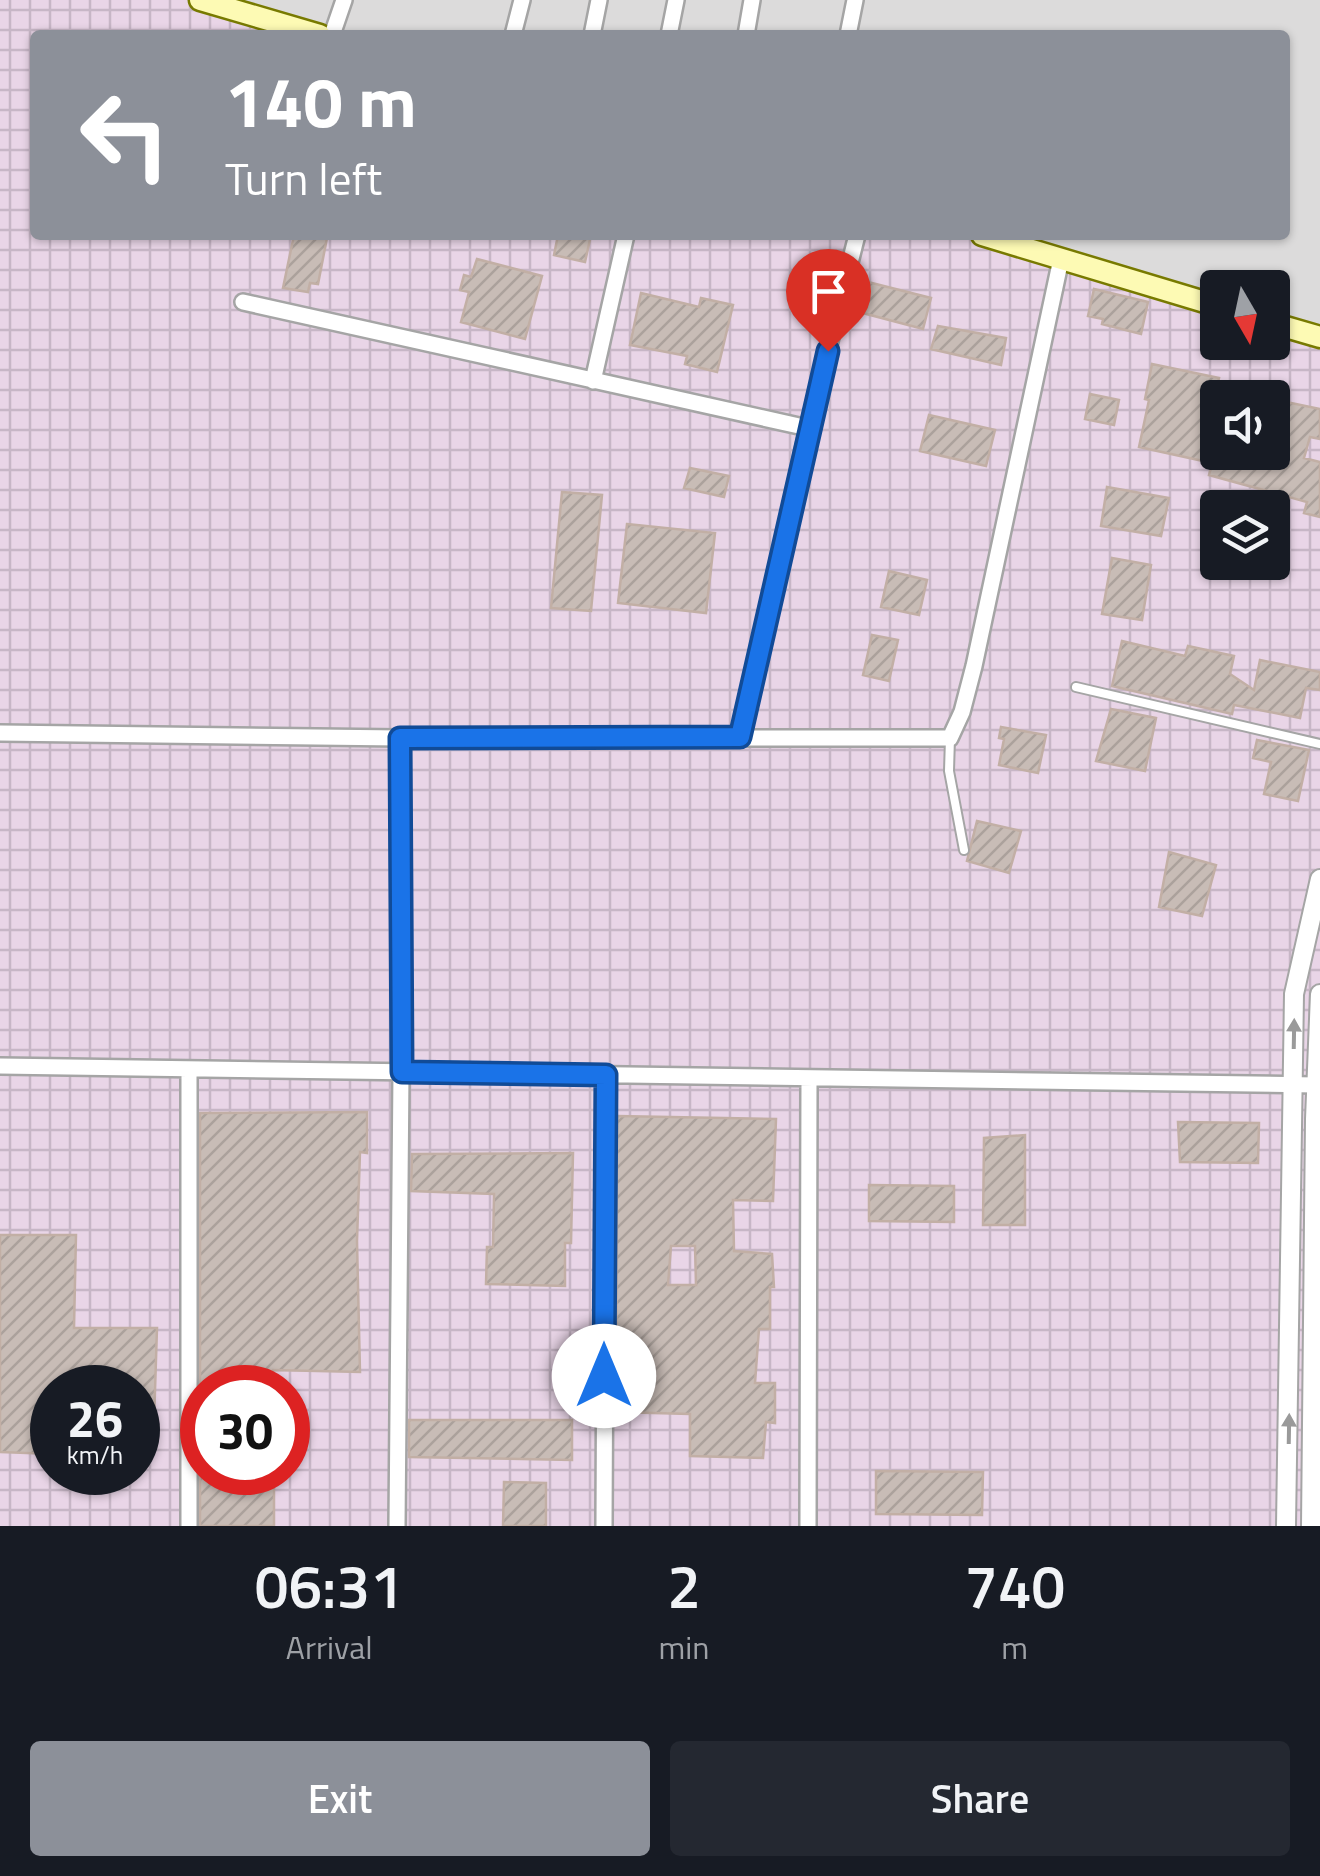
<!DOCTYPE html>
<style>
body{margin:0;font-family:"Titillium Web",sans-serif;background:#242831;color:#f1f3f6;height:100vh;display:flex;flex-direction:column;font-size:38px;white-space:nowrap}
*{box-sizing:border-box;margin:0}
p{font-size:32px;color:#9ea1a6}
.icon{flex:none;width:55px;height:55px;fill:none;stroke:currentColor;stroke-width:2;stroke-linecap:round;stroke-linejoin:round}
.map{position:relative;height:1526px;overflow:hidden}
.sheet{display:flex;flex-direction:column;background:#171b24;flex:1}
.sheet>*{flex:none}
.banner{position:absolute;left:30px;top:30px;width:1260px;height:210px;border-radius:10px;box-shadow:0 2px 8px #0004;background:#8c9099;color:#fff;overflow:hidden}
.needle{width:65px;rotate:171deg}
.buttons{position:absolute;left:1200px;top:270px;display:grid;gap:20px}
.buttons a{display:grid;place-items:center;width:90px;height:90px;border-radius:10px;background:#171b24;box-shadow:0 2px 8px #0004;font-size:50px}
.speed{position:absolute;left:30px;top:1365px;display:flex;gap:20px;font-size:50px;font-weight:700;text-align:center}
.speed>*{display:grid;place-content:center;width:130px;height:130px;border-radius:50%;background:#171b24;box-shadow:0 2px 8px #0004;line-height:1}
.speed small{font-size:25px;font-weight:400}
.speed .limit{border:15px solid #d22;background:#fff;color:#111}
.pin{position:absolute;display:grid;place-items:center;width:85px;height:85px;color:#fff;margin:-102px -42px;border-radius:50% 50% 50% 0;rotate:-45deg;box-shadow:0 0 10px #0007}
.pin .icon{rotate:45deg}
.me{position:absolute;width:110px;margin:-55px;rotate:0deg;stroke-linejoin:round;filter:drop-shadow(0 0 8px #0008)}
.turn{display:flex;align-items:center;gap:35px;height:210px;padding:0 30px;font-size:45px}
.turn .icon{width:130px;height:130px;stroke-width:2.5}
.turn b{display:block;font-size:70px;line-height:85px}
.eta{display:flex;justify-content:space-evenly;align-items:center;height:170px;text-align:center}
.eta b{font-size:60px;font-weight:600;line-height:70px}
.cta{display:flex;gap:20px;margin-top:auto;padding:20px 30px}
.cta a{flex:1;height:115px;border-radius:10px;background:#8c9099;color:#fff;font-size:40px;font-weight:600;line-height:115px;text-align:center}
.cta a+a{background:#242831;color:#f1f3f6}
.map>svg:first-child{display:block}
</style>
<div class="map">
<svg width="1320" height="1526" viewBox="0 0 1320 1526">
<defs>
<pattern id="industrial-grid" width="8" height="8" patternUnits="userSpaceOnUse" patternTransform="scale(2.5)"><rect width="8" height="8" fill="#e9d5e7"/><path d="M0 4h8M4 0v8" fill="none" stroke="#c7b6c6"/></pattern>
<pattern id="building-hatch" width="6" height="6" patternUnits="userSpaceOnUse" patternTransform="scale(2.5)"><rect width="6" height="6" fill="#c8bcb6"/><path d="M-1 1l2-2M0 6l6-6M5 7l2-2" fill="none" stroke="#aba19c"/></pattern>
</defs>
<rect width="100%" height="100%" fill="#f0eae3"/>
<!-- residential -->
<path fill="#dcdbdb" d="M199 0H1320V337L1273 323 1272 288H1218L1217 306 982 235H1285V35H315Z"/>
<!-- industrial -->
<path fill="url(#industrial-grid)" fill-rule="evenodd" d="M0 0H200L320 35H35V235H982L1217 306 1218 342H1272L1273 323 1320 337V1036L1303 1526H0ZM1218 398H1272V452H1218ZM1218 508H1272V562H1218ZM52 1388H138V1472H52ZM202 1388H288V1472H202Z"/>
<!-- building -->
<path fill="url(#building-hatch)" stroke="#c2afa5" stroke-width="2.5" fill-rule="evenodd" d="M294 235 327 238 318 284 310 283 308 292 283 288Z
M558 235H591L585 262 554 255Z
M477 259 542 276 525 339 461 322 469 292 460 290 464 275 471 277Z
M868 282 931 298 923 329 859 312Z
M1094 289 1148 302 1141 334 1102 324 1103 319 1088 316Z
M641 293 699 307 701 298 733 305 717 372 685 364 687 356 630 345Z
M938 326 1006 338 1001 365 931 349Z
M1152 364 1219 378 1214 399 1218 400V452H1272L1277 400 1320 409V439L1310 437 1304 458 1320 462V517L1304 513 1307 502 1209 475 1212 463 1139 447 1149 400 1145 399Z
M1090 394 1119 400 1114 425 1085 419Z
M929 415 995 430 986 466 920 451Z
M690 468 729 476 724 497 684 488Z
M1107 487 1169 498 1161 536 1101 526Z
M562 492 602 495 591 611 551 608Z
M627 524 715 533 706 613 618 603Z
M1112 558 1151 565 1142 620 1102 614Z
M889 571 927 580 919 615 881 607Z
M872 635 898 640 889 681 863 675Z
M1122 641 1185 656 1188 646 1234 656 1230 674 1254 690 1260 660 1320 672V690L1306 688 1300 718 1234 705 1232 714 1112 686Z
M1111 709 1156 718 1145 771 1096 761Z
M1001 727 1046 735 1038 773 999 765 1004 739 999 738Z
M1257 740 1309 750 1298 801 1264 794 1271 762 1253 758Z
M977 821 1021 831 1009 873 967 861Z
M1169 852 1216 865 1202 916 1159 907Z
M367 1112V1153L360 1152 357 1241 360 1372 273 1370V1388H200V1113Z
M617 1116 776 1119 773 1201 733 1200 734 1251 772 1254 774 1287H770V1329H759L755 1383H775V1423L766 1422 763 1458 690 1456V1414L616 1412ZM671 1246H695L696 1285H668Z
M1178 1122 1259 1123 1258 1163 1180 1162Z
M1025 1135V1225H983L984 1138Z
M573 1153 571 1243H565V1286L486 1284 487 1247H493L494 1194 411 1191 412 1154Z
M869 1185 954 1186V1222L869 1221Z
M0 1235H76L74 1328H157L153 1454 138 1453V1388H52V1454L0 1452Z
M409 1420H572V1460L409 1457Z
M876 1471 983 1472 982 1515 876 1514Z
M200 1472H274V1526H200Z
M504 1482 546 1483V1526H503Z"/>
<g fill="none" stroke-linecap="round" stroke-linejoin="round">
<defs>
<path id="service" d="M1076 687 1320 744
M950 738 949 771 964 850"/>
<path id="minor" d="M332 35 344 0
M513 35 522 0
M592 35 599 0
M669 35 676 0
M746 35 752 0
M848 35 855 0
M243 302 808 428 857 235
M593 381 626 235
M0 733 400 738H950L962 712 974 666 1061 259
M740 737 808 428
M0 1066 1316 1085
M189 1526V1069
M397 1526 401 1072 400 738
M604 1526 606 1075
M808 1526 809 1078"/>
<path id="tertiary" d="M1286 1526 1294 994 1320 879
M1311 1526 1315 1119 1320 994"/>
<path id="secondary" d="M200 0 320 35
M982 235 1218 306
M1272 323 1320 337"/>
</defs>
<!-- service casing -->
<use href="#service" stroke="#a5a5a5" stroke-width="12"/>
<!-- minor casing -->
<use href="#minor" stroke="#a5a5a5" stroke-width="20"/>
<!-- tertiary casing -->
<use href="#tertiary" stroke="#a5a5a5" stroke-width="22"/>
<!-- secondary casing -->
<use href="#secondary" stroke="#787a00" stroke-width="25"/>
<!-- service -->
<use href="#service" stroke="#fff" stroke-width="8"/>
<!-- minor -->
<use href="#minor" stroke="#fff" stroke-width="15"/>
<!-- tertiary -->
<use href="#tertiary" stroke="#fff" stroke-width="18"/>
<!-- secondary -->
<use href="#secondary" stroke="#fdfab4" stroke-width="20"/>
</g>
<!-- one-way arrows -->
<defs><path id="oneway-solid" d="M-6-.8H1V-3.2L6.5 0L1 3.2V.8H-6Z" transform="scale(2.5)"/></defs>
<g fill="#9a9a9a">
<use href="#oneway-solid" transform="translate(1294 1034) rotate(-89)"/>
<use href="#oneway-solid" transform="translate(1289 1429) rotate(-89)"/>
</g>
<g fill="none" stroke-linecap="round" stroke-linejoin="round">
<defs>
<path id="route" d="M604 1376 606 1075 402 1072 400 738 740 737 828 351"/>
</defs>
<!-- route casing -->
<use href="#route" stroke="#114b97" stroke-width="25"/>
<!-- route -->
<use href="#route" stroke="#1a73e8" stroke-width="18"/>
</g>
</svg>
<div class="buttons">
<a><svg class="needle" viewBox="-14 -14 28 28"><path d="M0-13l5 13h-10z" fill="#e53935"/><path d="M0 13l5-13h-10z" fill="#9ea1a6"/></svg></a>
<a><svg class="icon" aria-label="sound" viewBox="0 0 24 24"><path d="M4 9h4l5-4v14l-5-4H4zM17 9q2 3 0 6"/></svg></a>
<a><svg class="icon" aria-label="layers" viewBox="0 0 24 24"><path d="M12 4l9 5-9 5-9-5zM3 14l9 5 9-5"/></svg></a>
</div>
<div class="speed"><div>26<small>km/h</small></div><div class="limit">30</div></div>
<div class="pin" style="left:828px;top:351px;background:#d93025"><svg class="icon" aria-label="arrive" viewBox="0 0 24 24"><path d="M6 21V4h12l-3 4 3 4H6"/></svg></div>
<svg class="me" style="left:604px;top:1376px" viewBox="-20 -20 40 40"><circle r="19" fill="#fff"/><path d="M0-13L10 11 0 6-10 11z" fill="#1a73e8"/></svg>
<div class="banner">
<div class="turn"><svg class="icon" aria-label="left" viewBox="0 0 24 24"><path d="M17 20v-9H6M10 6l-5 5 5 5"/></svg><div><b>140 m</b>Turn left</div></div>
</div>
</div>
<section class="sheet">
<div class="eta">
<div><b>06:31</b><p>Arrival</p></div>
<div><b>2</b><p>min</p></div>
<div><b>740</b><p>m</p></div>
</div>
<div class="cta"><a>Exit</a><a>Share</a></div>
</section>
